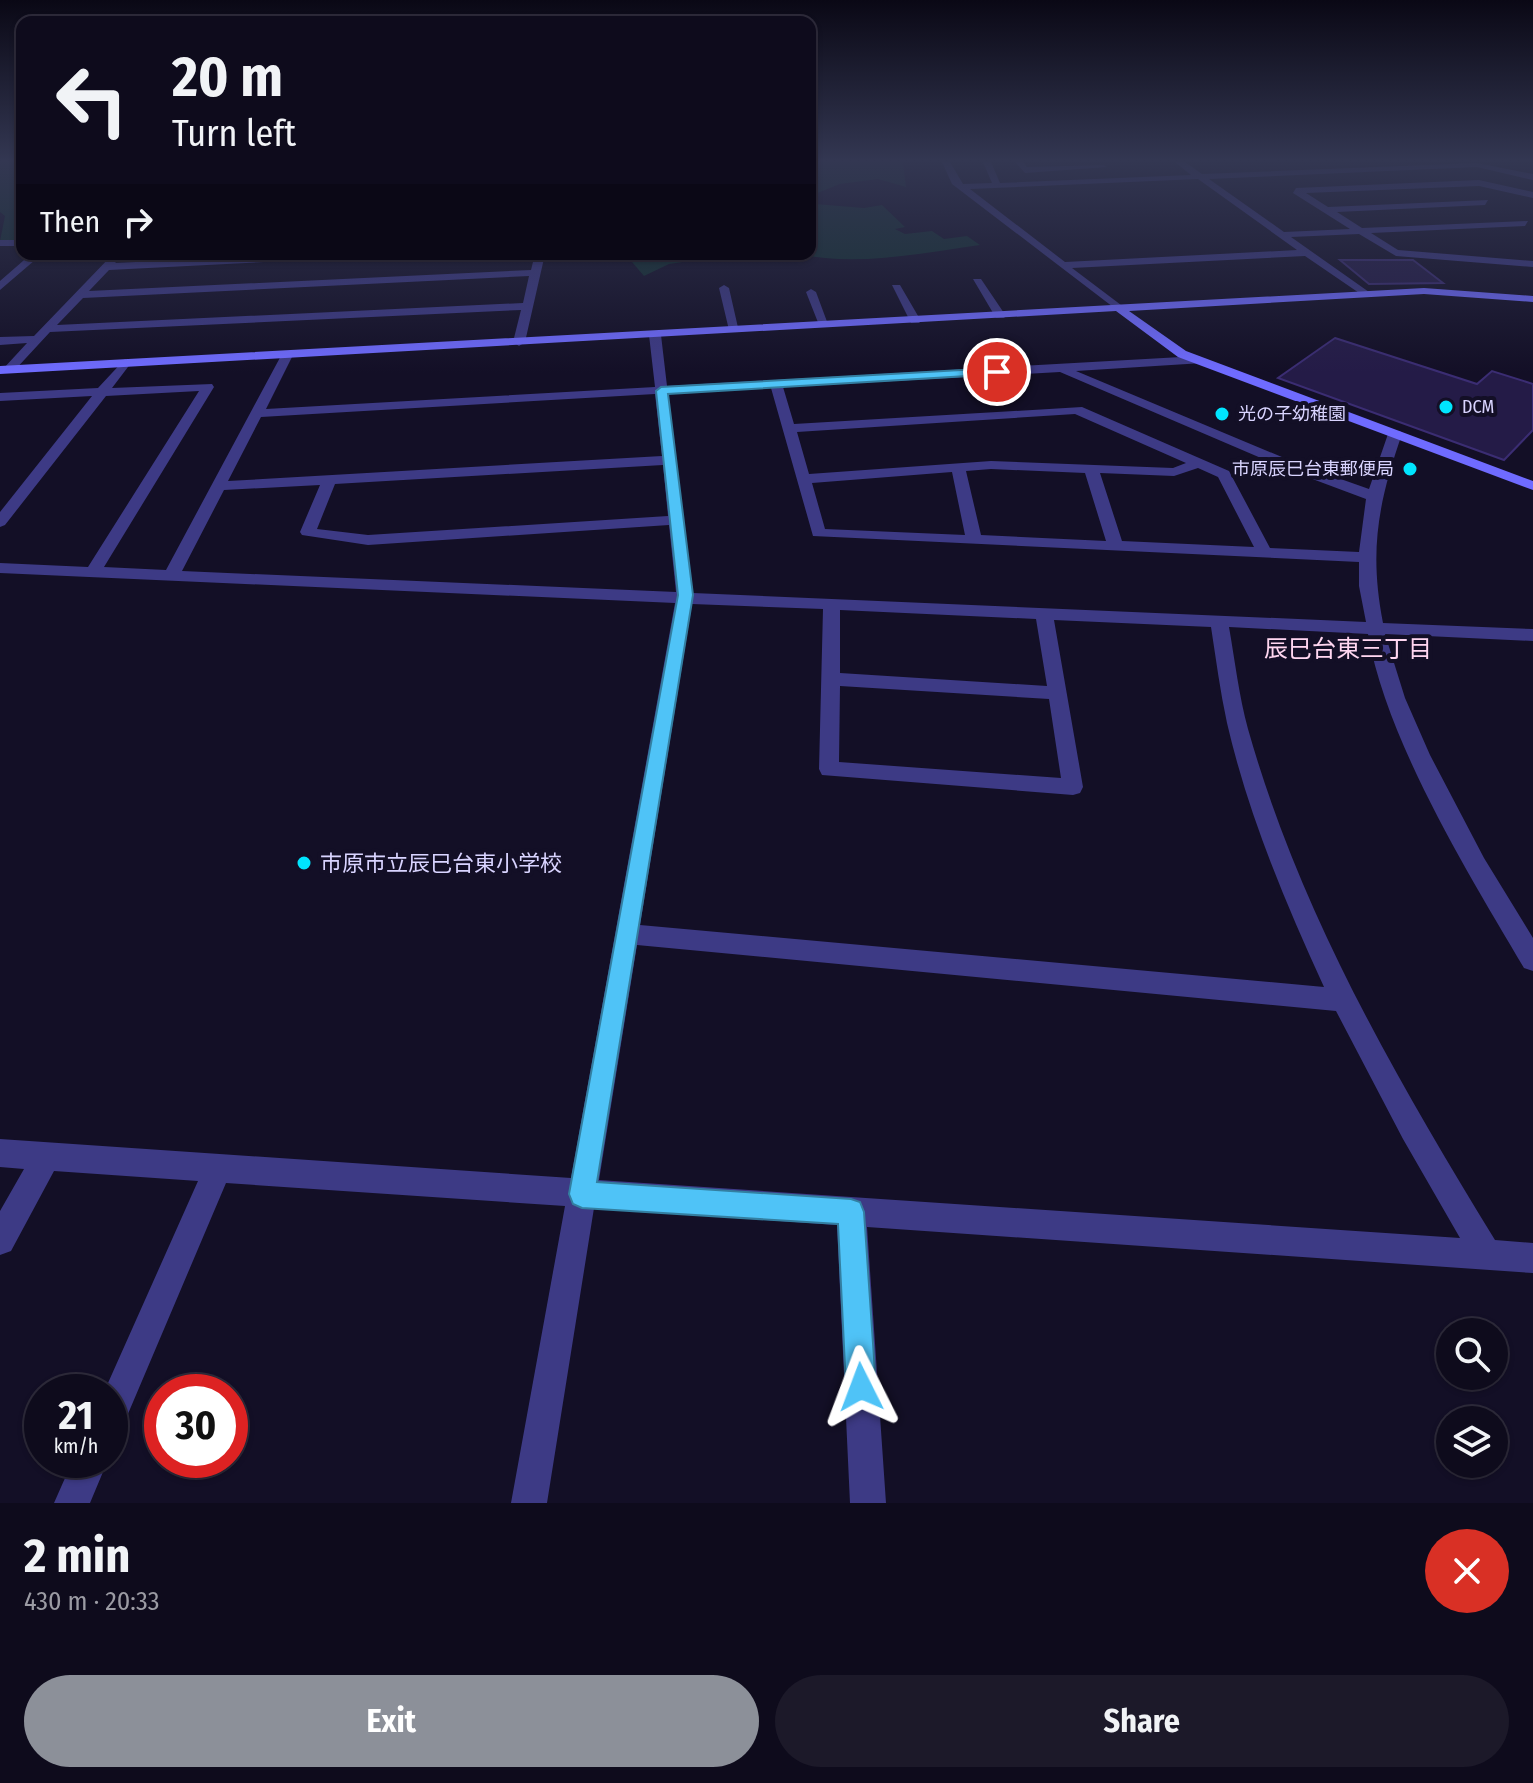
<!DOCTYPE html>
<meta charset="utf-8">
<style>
body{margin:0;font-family:"Fira Sans Condensed","Noto Sans JP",sans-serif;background:#1c1929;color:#f1f3f6;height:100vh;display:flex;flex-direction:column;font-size:30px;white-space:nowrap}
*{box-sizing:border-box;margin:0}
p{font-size:26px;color:#9b9ba3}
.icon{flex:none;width:44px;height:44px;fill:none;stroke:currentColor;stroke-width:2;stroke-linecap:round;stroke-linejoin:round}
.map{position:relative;height:1503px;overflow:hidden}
.side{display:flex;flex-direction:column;background:#0e0b1c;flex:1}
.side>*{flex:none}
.banner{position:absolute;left:16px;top:16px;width:800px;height:244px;border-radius:16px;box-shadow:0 2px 6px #0004,0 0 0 2px #2e2b3b;background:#0e0b1c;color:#f1f3f6;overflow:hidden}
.fabs{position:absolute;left:1436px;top:1318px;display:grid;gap:16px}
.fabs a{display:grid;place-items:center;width:72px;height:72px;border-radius:50%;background:#0e0b1c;box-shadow:0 2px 6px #0004,0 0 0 2px #2e2b3b;font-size:40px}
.speed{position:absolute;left:24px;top:1374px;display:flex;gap:16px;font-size:40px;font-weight:700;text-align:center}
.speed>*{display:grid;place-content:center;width:104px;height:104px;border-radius:50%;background:#0e0b1c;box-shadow:0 2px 6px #0004,0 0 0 2px #2e2b3b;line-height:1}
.speed small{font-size:20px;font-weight:400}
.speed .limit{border:12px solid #d22;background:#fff;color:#111}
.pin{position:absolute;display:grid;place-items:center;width:68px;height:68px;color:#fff;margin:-34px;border:4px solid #fff;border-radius:50%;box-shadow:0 2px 8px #0007}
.me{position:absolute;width:88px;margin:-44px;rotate:357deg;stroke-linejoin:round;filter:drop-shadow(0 0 6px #0008)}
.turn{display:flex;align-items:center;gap:28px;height:168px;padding:0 24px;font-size:36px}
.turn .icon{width:104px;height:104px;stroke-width:2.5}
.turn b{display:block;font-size:56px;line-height:68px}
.then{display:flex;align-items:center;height:76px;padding:0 24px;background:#0003;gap:16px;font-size:30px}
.round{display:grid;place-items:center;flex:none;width:84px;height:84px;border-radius:42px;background:#1c1929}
.head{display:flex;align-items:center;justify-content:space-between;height:136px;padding:0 24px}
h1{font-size:48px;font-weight:700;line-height:60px}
.cta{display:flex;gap:16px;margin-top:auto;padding:16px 24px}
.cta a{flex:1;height:92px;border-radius:48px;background:#8c9099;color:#fff;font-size:32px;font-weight:700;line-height:92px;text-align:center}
.cta a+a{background:#1c1929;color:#f1f3f6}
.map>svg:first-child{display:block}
</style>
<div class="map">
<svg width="1533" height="1503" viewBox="0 0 1533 1503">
<rect width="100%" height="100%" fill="#130f26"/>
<!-- green -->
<path fill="#12302f" d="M0 162H22V240L0 241 5 216 0 212Z
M810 162H903L906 187 878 179 840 184 810 196Z
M815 204 864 208 882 205 905 227 895 229 905 234 932 231 944 239 967 236 980 245C922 253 857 267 799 254H810V205Z
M631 254H707L696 260 669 264 644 276 632 262Z"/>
<!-- building -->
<path fill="#241b47" stroke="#3b2d73" stroke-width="2" d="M1340 260H1413L1443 283 1369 284Z
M1335 338 1477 384 1492 371 1533 384V430L1504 460 1278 378Z"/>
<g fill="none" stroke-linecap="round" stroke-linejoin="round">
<!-- street -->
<path fill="#3d3a85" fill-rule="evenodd" d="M942 162H950L963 184 992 183 983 162H991L1000 183 1191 175 1175 162H1185L1202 174 1477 163 1533 174V180L1477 167 1209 179 1284 232 1350 229 1293 193 1296 188 1479 180 1533 192V198L1479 186 1306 193 1328 207 1488 200 1485 205 1337 212 1362 228 1528 221 1525 226 1371 233 1398 250 1533 261V267L1396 256 1359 234 1291 237 1369 292 1370 294 1365 297 1305 256 1072 268 1121 305 1123 307 1117 310 952 184ZM1198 179 1297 250 1065 262 970 189Z
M1015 162H1023L1027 167 1103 165 1107 167 1025 173Z
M0 240H22V246H0Z
M31 254H42L0 290V281Z
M301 254H365L360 257 109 270 89 291 531 270 535 254H545L525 342 519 346 513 342 521 310 50 332 13 372 3 369 27 343 0 345V337L34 336 112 255 121 257 115 263ZM529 276 523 303 57 325 83 298Z
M973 279H981L1006 316 1004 318H996Z
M724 285 729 288 739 332 729 330 719 288Z
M892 285H900L921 321 919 323H911Z
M811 289 816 292 829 327 819 325 806 292Z
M655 332 661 335 667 386 1199 356 1205 360 1203 363 1076 371 1301 465 1369 489 1388 434 1400 431 1402 434C1378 503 1369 551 1383 623L1533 629V641L1385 634 1405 698 1430 755 1484 858 1533 938V971L1524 968C1468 873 1387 742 1368 634L1229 627C1235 661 1239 696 1248 729 1300 913 1396 1078 1495 1240L1533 1243V1273L867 1227 886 1503H850L837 1225 594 1208 547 1503H511L565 1206 226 1183 122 1428 110 1433V1392H104L198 1181 54 1171 11 1251 0 1255V1211L24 1169 0 1167V1139L571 1178 675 603 0 573V563L88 567 199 391 106 396 5 525 0 527V512L92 396 0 401V393L98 388 125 359 131 363 112 388 212 384 214 387 104 567 166 570 283 352 293 355 266 409 655 387 649 335ZM1060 372 1291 471 1366 499 1359 552 1270 548 1229 471 1082 407 794 424 783 387ZM771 388 813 536 1359 562V586L1366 622 693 593 668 394ZM655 394 662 456 228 481 261 417ZM1075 414 1186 463 1173 468 991 461 809 474 797 432ZM663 465 668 516 368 535 317 529 335 484ZM1198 468 1218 477 1254 547 1122 541 1100 473 1174 476ZM991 469 1085 473 1106 541 981 535 966 471ZM952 472 965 535 825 529 812 483ZM320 485 300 532 302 535 368 545 669 525 676 592 182 571 224 490ZM692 604 823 609 819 769 822 775 1073 795 1080 793 1083 787 1054 620 1211 627C1216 659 1220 691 1227 723 1248 814 1285 902 1324 987L640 925ZM840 610 1036 619 1047 686 840 673ZM840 686 1049 699 1061 778 839 762ZM637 945 1336 1011 1403 1139 1460 1238 599 1180Z
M73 1460H108L90 1503H54Z"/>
<!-- secondary -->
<path fill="#6f6bff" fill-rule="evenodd" d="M1424 288 1533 296V302L1424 294 1129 311 1186 351 1533 481V490L1178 357 1116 311 0 374V366Z"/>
</g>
<!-- sky -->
<linearGradient id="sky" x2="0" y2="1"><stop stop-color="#0a0815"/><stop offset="0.43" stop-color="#333752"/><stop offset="1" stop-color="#333752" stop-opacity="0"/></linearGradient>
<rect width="1533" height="373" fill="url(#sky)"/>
<!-- route -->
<path fill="#4fc3f7" stroke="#337fa1" stroke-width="2" d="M997 368 1001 374 668 394 693 595 597 1182 851 1199 860 1202 864 1212 876 1387 872 1397 861 1401 851 1397 846 1387 838 1224 582 1208 573 1204 569 1194 678 595 656 391 661 387Z"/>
<!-- markers -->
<g fill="#00e5ff" stroke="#130f26" stroke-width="3">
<circle cx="1446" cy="407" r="8"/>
<circle cx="1222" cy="414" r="8"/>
<circle cx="1410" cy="469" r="8"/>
<circle cx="304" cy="863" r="8"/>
</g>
<g text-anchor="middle" stroke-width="8" stroke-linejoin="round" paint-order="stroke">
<!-- far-poi labels -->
<g font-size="18" fill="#d9d4ff" stroke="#130f26" text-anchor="start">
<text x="1462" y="413">DCM</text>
<text x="1238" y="420">光の子幼稚園</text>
<text x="1394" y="475" text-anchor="end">市原辰巳台東郵便局</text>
</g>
<!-- poi labels -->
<g font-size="22" fill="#d9d4ff" stroke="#130f26" text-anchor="start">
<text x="320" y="871">市原市立辰巳台東小学校</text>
</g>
<!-- neighbourhood labels -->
<g font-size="24" fill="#ffd6f0" stroke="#130f26">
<text x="1348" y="657">辰巳台東三丁目</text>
</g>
</g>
</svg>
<div class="fabs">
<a><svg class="icon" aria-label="search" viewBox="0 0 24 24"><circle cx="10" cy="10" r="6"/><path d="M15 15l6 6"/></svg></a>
<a><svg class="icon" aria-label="layers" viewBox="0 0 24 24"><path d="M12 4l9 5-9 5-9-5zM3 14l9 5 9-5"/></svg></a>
</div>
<div class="speed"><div>21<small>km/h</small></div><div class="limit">30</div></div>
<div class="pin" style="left:997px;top:372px;background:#d93025"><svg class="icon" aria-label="arrive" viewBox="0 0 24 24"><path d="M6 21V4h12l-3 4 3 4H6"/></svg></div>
<svg class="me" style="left:861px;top:1387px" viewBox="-20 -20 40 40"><path d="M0-17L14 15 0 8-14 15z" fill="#4fc3f7" stroke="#fff" stroke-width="4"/></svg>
<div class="banner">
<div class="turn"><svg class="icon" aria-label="left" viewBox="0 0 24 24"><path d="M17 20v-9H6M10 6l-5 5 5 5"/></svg><div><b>20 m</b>Turn left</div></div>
<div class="then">Then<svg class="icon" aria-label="right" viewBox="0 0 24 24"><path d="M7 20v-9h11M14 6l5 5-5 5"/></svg></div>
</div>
</div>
<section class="side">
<div class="head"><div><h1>2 min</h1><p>430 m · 20:33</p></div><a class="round" style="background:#d93025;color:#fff"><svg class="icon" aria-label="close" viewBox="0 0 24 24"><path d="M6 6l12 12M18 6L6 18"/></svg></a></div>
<div class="cta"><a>Exit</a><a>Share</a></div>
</section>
